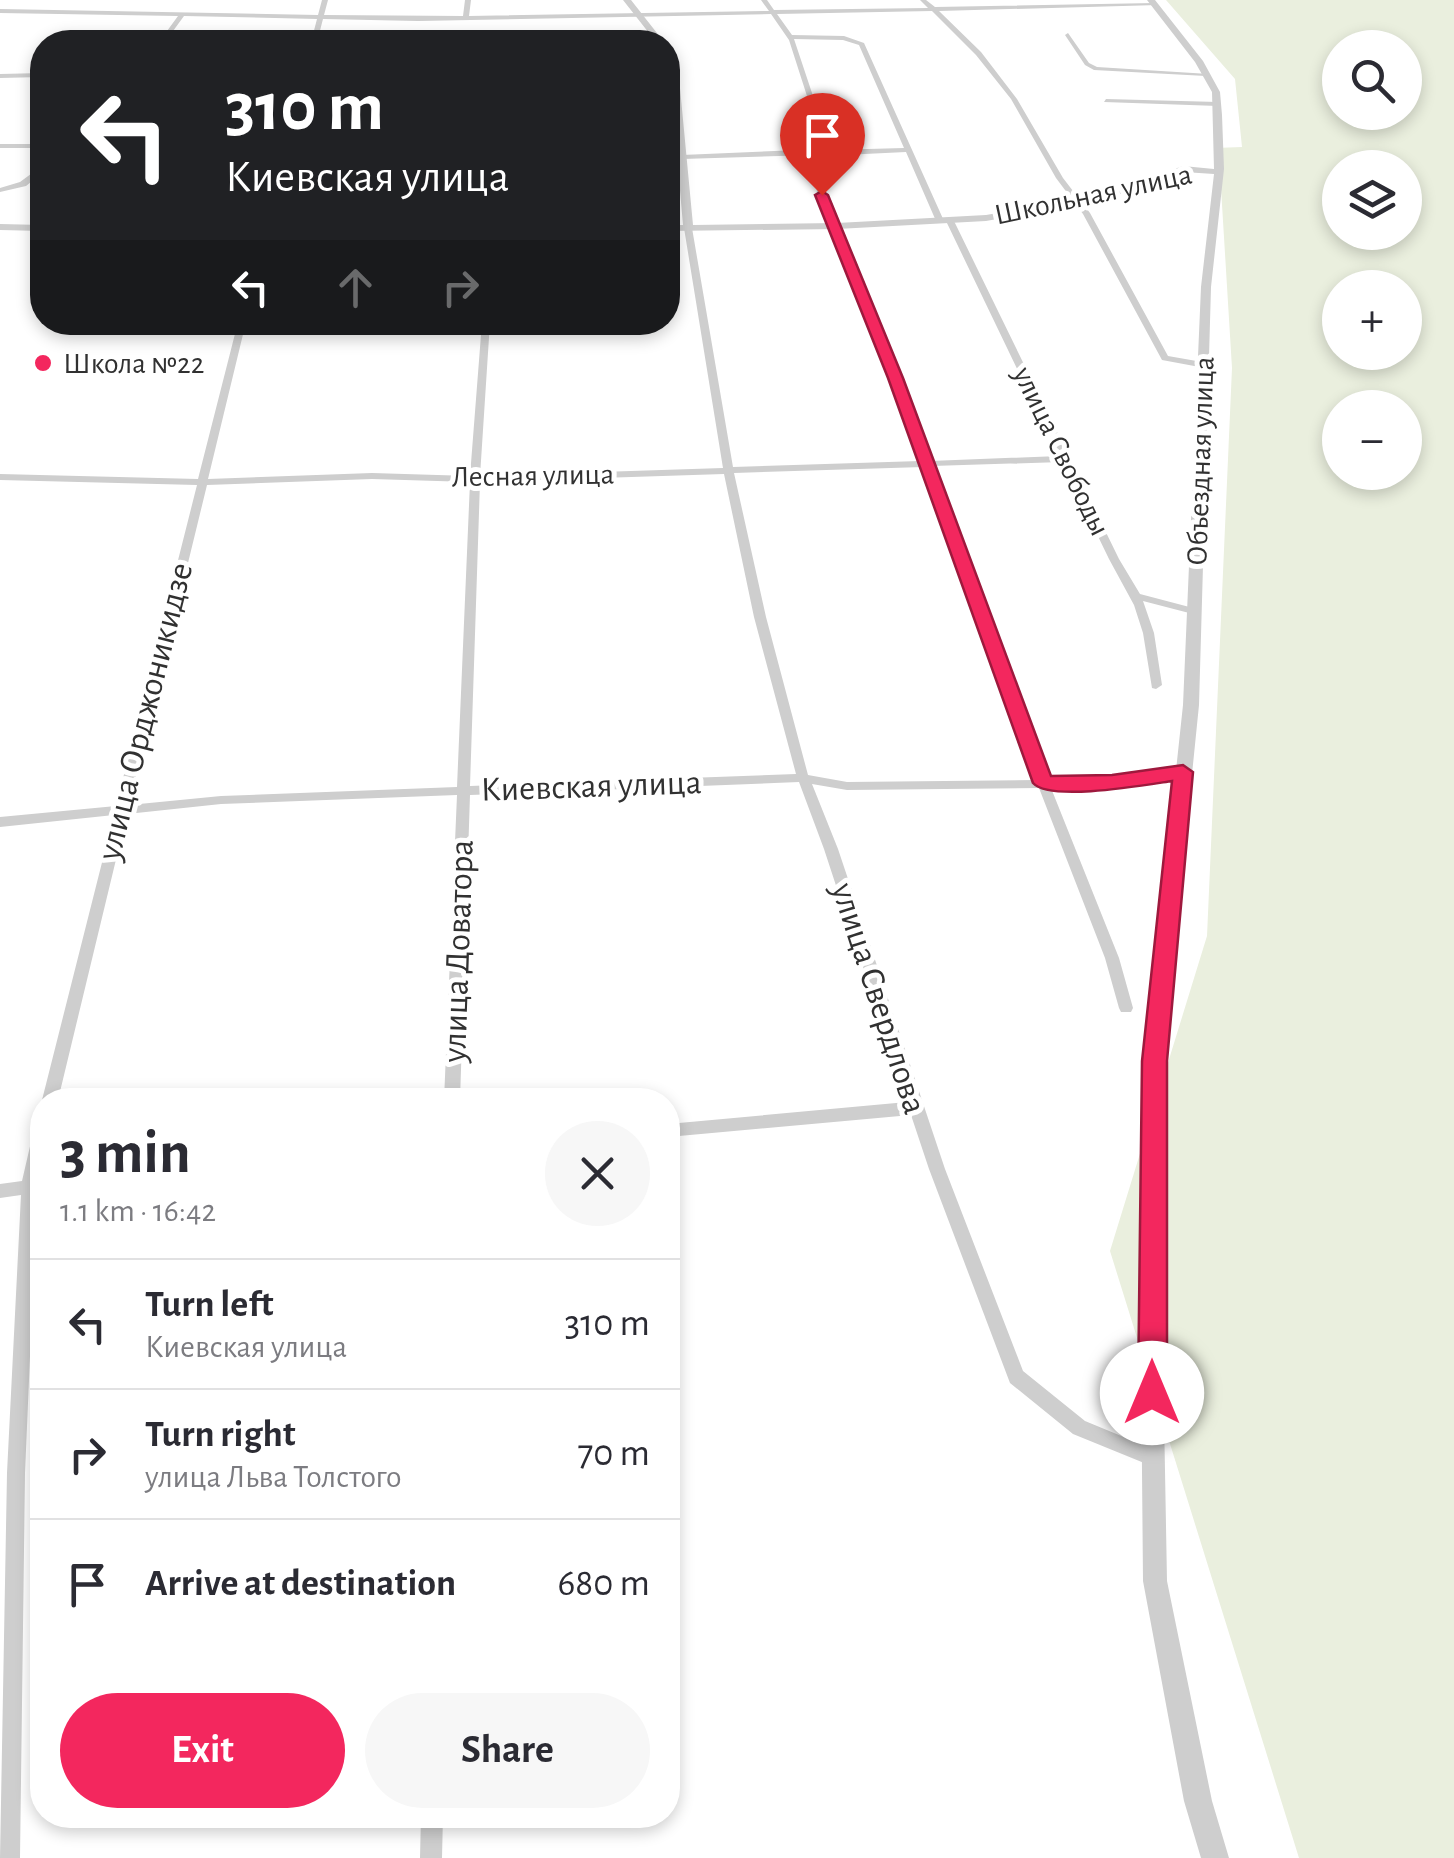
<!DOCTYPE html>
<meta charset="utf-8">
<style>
body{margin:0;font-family:"Alegreya Sans",sans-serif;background:#f7f7f7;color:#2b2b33;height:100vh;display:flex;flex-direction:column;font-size:38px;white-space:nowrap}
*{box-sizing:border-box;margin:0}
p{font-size:32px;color:#7c7c81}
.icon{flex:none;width:55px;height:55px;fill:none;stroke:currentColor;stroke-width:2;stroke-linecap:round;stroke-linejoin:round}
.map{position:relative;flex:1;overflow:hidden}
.side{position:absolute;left:30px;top:1088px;width:650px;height:740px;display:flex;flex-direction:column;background:#fff;border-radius:40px;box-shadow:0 5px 15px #0003}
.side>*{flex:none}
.banner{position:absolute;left:30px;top:30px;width:650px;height:305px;border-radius:40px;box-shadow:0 5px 15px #0003;background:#202124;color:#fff;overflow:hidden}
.buttons{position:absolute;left:1322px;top:30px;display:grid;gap:20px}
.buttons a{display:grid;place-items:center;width:100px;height:100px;border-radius:50%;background:#fff;box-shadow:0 5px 15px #0003;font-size:50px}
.pin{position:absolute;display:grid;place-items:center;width:85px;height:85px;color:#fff;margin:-102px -42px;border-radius:50% 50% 50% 0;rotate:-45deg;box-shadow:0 0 10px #0007}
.pin .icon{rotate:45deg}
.me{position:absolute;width:110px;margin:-55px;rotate:0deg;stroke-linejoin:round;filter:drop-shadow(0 0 8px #0008)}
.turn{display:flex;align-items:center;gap:35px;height:210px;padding:0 30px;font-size:45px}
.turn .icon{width:130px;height:130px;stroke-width:2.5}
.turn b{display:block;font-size:70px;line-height:85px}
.lanes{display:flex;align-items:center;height:95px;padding:0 30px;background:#0003;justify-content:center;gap:50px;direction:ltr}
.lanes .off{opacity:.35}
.round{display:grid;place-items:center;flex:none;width:105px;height:105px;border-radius:52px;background:#f7f7f7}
.head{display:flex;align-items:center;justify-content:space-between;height:170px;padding:0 30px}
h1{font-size:60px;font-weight:700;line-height:75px}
.action{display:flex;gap:20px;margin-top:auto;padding:20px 30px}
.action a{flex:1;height:115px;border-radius:60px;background:#f3275e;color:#fff;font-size:40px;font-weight:700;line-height:115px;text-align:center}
.action a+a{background:#f7f7f7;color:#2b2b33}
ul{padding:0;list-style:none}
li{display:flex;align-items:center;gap:30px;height:130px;padding:0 30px;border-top:2px solid #e1e1e2}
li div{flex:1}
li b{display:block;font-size:38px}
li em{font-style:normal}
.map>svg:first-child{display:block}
</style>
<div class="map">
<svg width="1454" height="1858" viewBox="0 0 1454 1858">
<rect width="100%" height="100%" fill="#fff"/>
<!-- green -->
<path fill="#eaefde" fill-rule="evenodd" d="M1166 0H1454V1858H1299L1110 1251 1207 936 1232 368 1220 172 1215 148 1242 147 1235 79ZM1340 48H1405V112H1340ZM1340 168H1405V232H1340ZM1340 288H1405V352H1340ZM1340 408H1405V472H1340Z"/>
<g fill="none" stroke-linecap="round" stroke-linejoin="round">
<!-- minor -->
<path fill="#cecece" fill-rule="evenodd" d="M322 0H328L324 15 463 16 465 0H471L469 16 769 11 761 0H767L774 10 928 8 920 0H926L935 7 1155 3 1158 5 939 11 981 52 1017 99 1063 178 1090 213 1168 356 1208 363V367L1205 368 1162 360 1083 214 1056 178 1011 99 976 55 932 11 777 14 792 35 844 36 864 43 944 221 940 223 936 221 906 152 823 156 825 195 899 378 930 461 1059 456 946 221 950 219 954 221 1119 559 1140 594 1197 609 1198 611 1193 614 1143 601 1154 633 1162 685 1156 689 1152 688 1143 633 1134 605 1109 559 1062 462 932 466 1048 780 1112 778 1183 768 1189 772 1183 776 1112 786 1051 788 1119 958 1133 1008 1131 1012H1121L1119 1008 1105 958 1039 788 847 790 812 784 838 849 945 1169 1023 1371 1085 1421 1160 1452 1163 1458 1160 1464 1154 1467 1073 1434 1010 1383 929 1169 911 1115 668 1137V1124L907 1102 824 849 799 782 470 795 460 1100H444L457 795 221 804 127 814 58 1100H42L114 815 0 827V817L116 806 197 485 0 480V474L198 479 238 322H246L208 479 372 473 470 476 482 322H490L480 476 723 468 684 228 688 226 692 228 733 467 920 461 891 378 817 195 815 155 682 159 678 157 682 155 824 149 789 40 771 14 418 21 323 19 317 42H311L317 19 184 16 165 42H159L178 16 0 13V9L318 15ZM794 39 843 40 859 45 904 148 831 150ZM923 467 1036 780 847 782 808 775 766 617 734 473ZM724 474 754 617 796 774 470 786 480 482ZM372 479 470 482 457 787 221 796 129 805 207 485Z
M1068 33 1089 63 1097 67 1209 74 1206 76 1094 70 1085 65 1065 35Z
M534 36 542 42 533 40 474 41 471 39Z
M42 73V77L0 78V74Z
M1106 99 1218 102 1221 104 1218 106 1104 102Z
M0 144H42V148H0Z
M39 168H42V173L26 186 0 192V188L20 182Z
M42 1122V1161L39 1178H42V1192L37 1193 25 1473 20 1858H0L7 1473 21 1195 0 1198V1184L22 1181 34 1129 37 1124Z
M421 1815H443L442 1858H420Z"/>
<!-- tertiary -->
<path fill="#cecece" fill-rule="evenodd" d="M623 0H631L664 42H656Z
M1147 0H1155L1203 61 1220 92 1222 115 1224 169 1211 287 1199 705 1163 1061V1361L1167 1581 1212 1801 1229 1858H1201L1184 1801 1143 1581 1141 1361 1145 1061 1183 705 1201 287 1214 174 1184 172 1102 200 986 221 837 229 668 231V225H683L668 52 678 67 693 225 837 223 986 215 1100 195 1183 166 1214 169 1212 92 1195 62Z
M0 224 42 225V231L0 230Z"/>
</g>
<!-- route -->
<path fill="#f3275e" stroke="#9e193d" stroke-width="2.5" d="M822 191 828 195 903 378 1051 776 1112 775 1183 765 1193 772 1167 1061V1393L1163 1403 1152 1407 1142 1403 1138 1393 1142 1061 1172 781C1145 785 1050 802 1033 783L888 378 815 195Z"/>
<!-- markers -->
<circle fill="#f3275e" stroke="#fff" stroke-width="4" cx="43" cy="363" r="10"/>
<g text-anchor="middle" stroke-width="10" stroke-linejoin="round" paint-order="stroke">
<!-- far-street labels -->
<g font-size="30" fill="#313131" stroke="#fff">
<text transform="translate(1093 194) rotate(-12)" y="10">Школьная улица</text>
<text transform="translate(1062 451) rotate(64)" y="10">улица Свободы</text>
<text transform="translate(1200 461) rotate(-88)" y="10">Объездная улица</text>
<text transform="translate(533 475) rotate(-1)" y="10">Лесная улица</text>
</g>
<!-- far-poi labels -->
<g font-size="30" fill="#313131" stroke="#fff" text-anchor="start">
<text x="63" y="373">Школа №22</text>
</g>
<!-- street labels -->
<g font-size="35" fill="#313131" stroke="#fff">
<text transform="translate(144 711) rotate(-76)" y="12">улица Орджоникидзе</text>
<text transform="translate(591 785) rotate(-2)" y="12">Киевская улица</text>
<text transform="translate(457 951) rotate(-88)" y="12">улица Доватора</text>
<text transform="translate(880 998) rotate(72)" y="12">улица Свердлова</text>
</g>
</g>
</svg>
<div class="buttons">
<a><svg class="icon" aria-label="search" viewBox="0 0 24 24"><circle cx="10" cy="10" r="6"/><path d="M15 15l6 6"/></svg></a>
<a><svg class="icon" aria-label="layers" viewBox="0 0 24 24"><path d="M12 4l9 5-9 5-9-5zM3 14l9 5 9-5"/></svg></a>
<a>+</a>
<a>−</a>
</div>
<div class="pin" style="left:822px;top:195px;background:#d93025"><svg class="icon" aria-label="arrive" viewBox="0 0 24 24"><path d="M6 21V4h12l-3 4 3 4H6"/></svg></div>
<svg class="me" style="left:1152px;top:1393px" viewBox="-20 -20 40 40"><circle r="19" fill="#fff"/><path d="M0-13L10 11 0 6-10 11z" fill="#f3275e"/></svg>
<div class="banner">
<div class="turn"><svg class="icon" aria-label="left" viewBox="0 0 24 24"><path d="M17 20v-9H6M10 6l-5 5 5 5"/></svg><div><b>310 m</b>Киевская улица</div></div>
<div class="lanes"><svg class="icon" aria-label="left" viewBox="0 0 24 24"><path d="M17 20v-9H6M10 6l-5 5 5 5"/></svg><svg class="icon off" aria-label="ahead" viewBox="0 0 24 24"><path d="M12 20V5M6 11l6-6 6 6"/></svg><svg class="icon off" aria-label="right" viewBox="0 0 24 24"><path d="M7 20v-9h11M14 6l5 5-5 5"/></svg></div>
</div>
<section class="side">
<div class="head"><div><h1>3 min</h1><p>1.1 km · 16:42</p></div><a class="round"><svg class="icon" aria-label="close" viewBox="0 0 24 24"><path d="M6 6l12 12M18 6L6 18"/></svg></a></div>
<ul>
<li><svg class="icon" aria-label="left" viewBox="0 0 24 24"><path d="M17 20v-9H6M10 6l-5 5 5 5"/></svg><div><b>Turn left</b><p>Киевская улица</p></div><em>310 m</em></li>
<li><svg class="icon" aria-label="right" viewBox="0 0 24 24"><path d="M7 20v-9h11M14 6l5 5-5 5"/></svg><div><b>Turn right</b><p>улица Льва Толстого</p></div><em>70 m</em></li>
<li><svg class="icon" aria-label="arrive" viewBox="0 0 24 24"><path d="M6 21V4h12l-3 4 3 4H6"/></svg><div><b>Arrive at destination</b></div><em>680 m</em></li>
</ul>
<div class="action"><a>Exit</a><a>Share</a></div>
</section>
</div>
